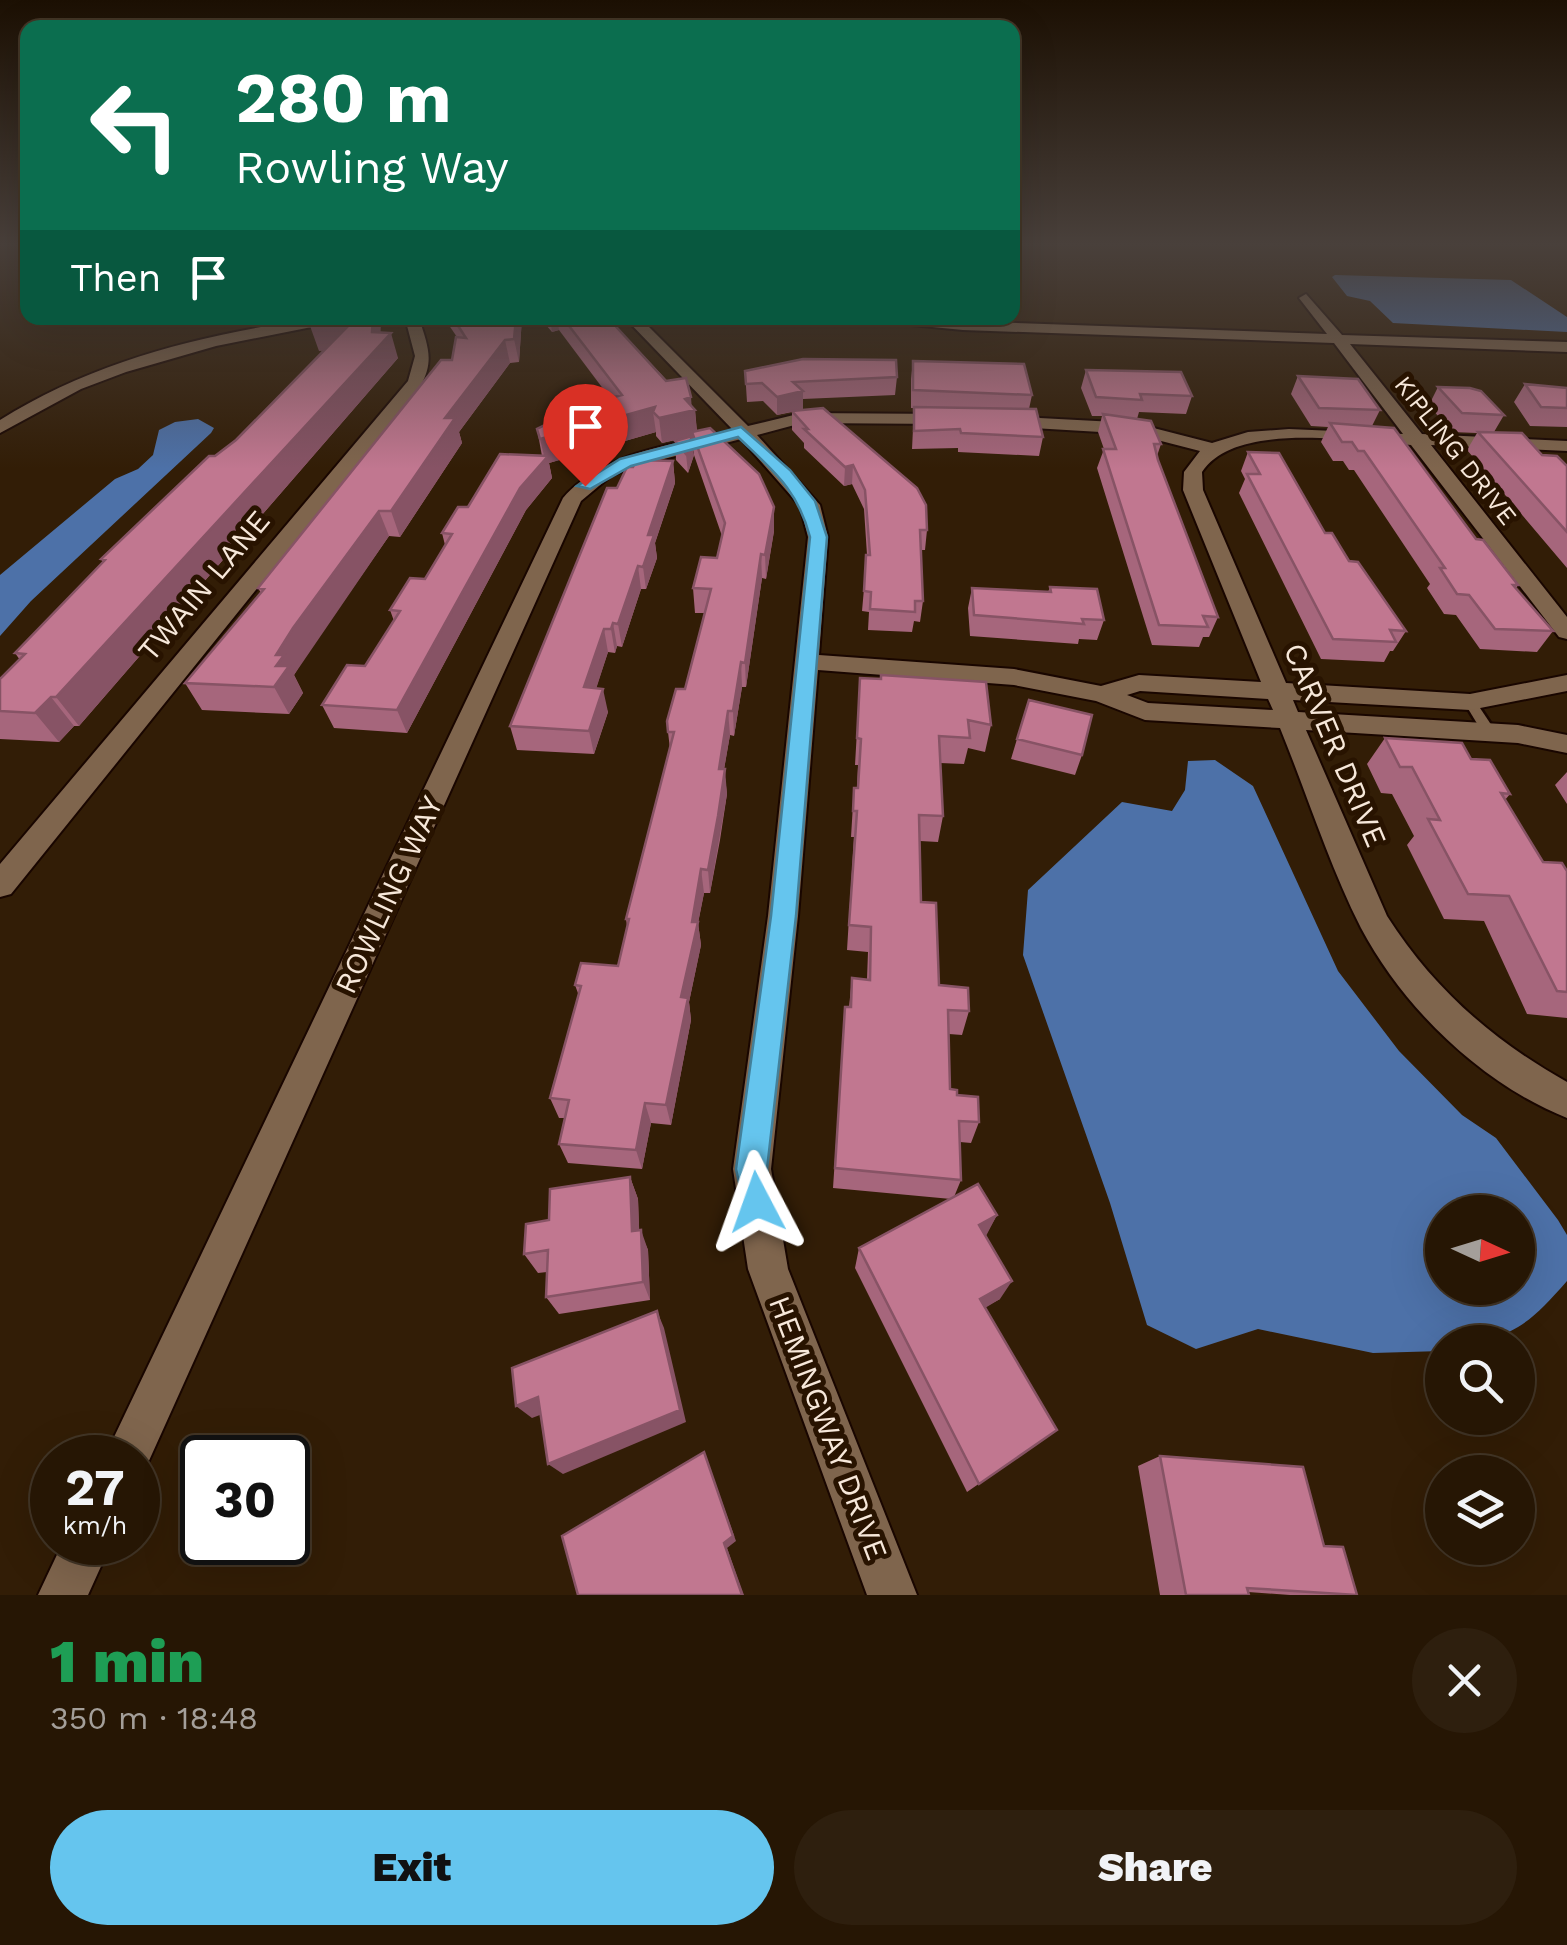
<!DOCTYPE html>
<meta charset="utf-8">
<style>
body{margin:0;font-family:"Work Sans",sans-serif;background:#2e1f0e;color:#f1f3f6;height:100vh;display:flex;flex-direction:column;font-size:38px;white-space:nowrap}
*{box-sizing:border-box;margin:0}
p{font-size:32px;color:#a49f9a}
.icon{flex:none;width:55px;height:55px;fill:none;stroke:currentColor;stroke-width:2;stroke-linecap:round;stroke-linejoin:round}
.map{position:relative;height:1595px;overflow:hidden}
.panel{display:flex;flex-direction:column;background:#261604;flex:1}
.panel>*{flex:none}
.top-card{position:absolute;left:20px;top:20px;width:1000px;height:305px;border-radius:20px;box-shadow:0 10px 40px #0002,0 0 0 2px #423526;background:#0b6e4f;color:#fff;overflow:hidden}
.needle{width:65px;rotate:94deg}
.fabs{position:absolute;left:1425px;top:1195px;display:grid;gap:20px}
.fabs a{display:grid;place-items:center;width:110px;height:110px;border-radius:50%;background:#261604;box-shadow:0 10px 40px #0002,0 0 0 2px #423526;font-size:50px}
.speed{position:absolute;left:30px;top:1435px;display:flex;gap:20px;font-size:50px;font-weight:700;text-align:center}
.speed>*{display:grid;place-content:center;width:130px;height:130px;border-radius:50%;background:#261604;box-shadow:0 10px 40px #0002,0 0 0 2px #423526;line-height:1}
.speed small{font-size:25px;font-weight:400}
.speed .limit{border:5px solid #111;border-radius:15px;background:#fff;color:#111}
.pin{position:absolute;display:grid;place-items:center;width:85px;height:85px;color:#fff;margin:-102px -42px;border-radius:50% 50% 50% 0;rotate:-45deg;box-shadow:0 0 10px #0007}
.pin .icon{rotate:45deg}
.me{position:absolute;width:110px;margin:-55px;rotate:356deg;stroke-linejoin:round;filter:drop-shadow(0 0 8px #0008)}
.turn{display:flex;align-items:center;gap:35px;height:210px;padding:0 50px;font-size:45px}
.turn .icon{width:130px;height:130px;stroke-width:2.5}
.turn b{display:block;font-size:70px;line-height:85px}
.then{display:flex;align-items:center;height:95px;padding:0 50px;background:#0003;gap:20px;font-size:38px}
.round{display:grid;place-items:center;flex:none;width:105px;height:105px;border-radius:52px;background:#2e1f0e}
.head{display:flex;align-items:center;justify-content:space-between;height:170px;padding:0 50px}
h1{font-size:60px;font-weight:800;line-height:75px;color:#1e9e55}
.button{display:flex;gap:20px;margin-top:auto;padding:20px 50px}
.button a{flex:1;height:115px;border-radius:60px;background:#65c5ee;color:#111;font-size:40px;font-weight:800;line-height:115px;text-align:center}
.button a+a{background:#2e1f0e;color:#f1f3f6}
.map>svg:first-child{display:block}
</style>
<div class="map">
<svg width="1567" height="1595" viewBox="0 0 1567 1595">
<rect width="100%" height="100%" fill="#321d06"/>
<!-- water -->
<path fill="#4d71a8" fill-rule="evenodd" d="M1335 275 1511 280 1567 317V332L1393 323 1370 301 1347 296 1332 277Z
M198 419 214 428 211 433 31 601 0 636V575L115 479 138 469 153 455 159 430 175 422Z
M1215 760 1253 786 1338 971 1399 1051 1462 1115 1496 1138 1558 1220 1567 1235V1281C1525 1329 1508 1342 1442 1342V1351L1373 1353 1258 1329 1196 1349 1147 1325 1110 1203 1023 955 1028 890 1122 802 1172 811 1185 790 1188 761ZM1518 1212V1288H1442V1212Z"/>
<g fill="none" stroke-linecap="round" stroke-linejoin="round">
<defs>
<path id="service" d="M1470 698 1474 699 1494 729 1495 732 1494 735H1484L1464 702Z"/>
<path id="minor" d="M1306 294 1342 335 1567 342V352L1350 344 1422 434 1567 441V451L1431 445 1567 617V639L1559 637 1411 445C1357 442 1236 420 1202 472L1203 490 1286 683 1470 694 1567 675V691L1470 710 1293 700 1298 712 1518 725 1567 735V753L1518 743 1306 730 1387 916C1433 988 1492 1040 1567 1082V1118C1482 1084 1404 1009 1361 928 1329 865 1307 794 1280 728L1145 720 1096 701 1014 685 818 670 798 916 771 1169 788 1269 917 1595H867L748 1269 733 1169 768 916 808 537 800 506 741 439 633 467 611 476 581 501 143 1474 138 1476V1458H104L563 498C604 451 675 445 733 430L625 318H640L748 426 802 413 948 414 957 419 948 424 802 423 757 435 820 505 828 537 819 655 1014 669 1101 686 1139 675 1261 682 1183 490 1184 472 1200 451 1134 434 1001 426 992 421 1001 416 1134 423 1212 443 1248 432 1289 429 1403 434 1334 343 963 330 881 322 874 318 1327 334 1299 298ZM1140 691 1268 699 1273 710 1148 703 1127 695Z
M321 318H357L216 346 126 372 81 389 0 433V420C95 360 210 332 321 318Z
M405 318H419C427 344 435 360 421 385L11 894 0 897V864L408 381 415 356Z
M63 1542H112L88 1595H38Z"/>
</defs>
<!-- service casing -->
<use href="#service" stroke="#190600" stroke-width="5"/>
<!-- minor casing -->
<use href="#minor" stroke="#190600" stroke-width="4"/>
<!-- service -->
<use href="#service" fill="#7f654d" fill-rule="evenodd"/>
<!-- minor -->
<use href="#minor" fill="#7f654d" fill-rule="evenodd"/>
</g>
<!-- wall -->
<path fill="#a6667c" d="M381 318 380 333 398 358 79 726H74L59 742 0 739V679L20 660 15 653 103 562 101 559 215 456 236 440 324 350 319 351Z
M444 318H522L519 362 510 363 459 432 462 443 400 537 389 536 306 655 294 675 303 693 289 714 202 710 185 683 261 593 258 588 452 360 457 337Z
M540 318H608L695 410 697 431 774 531 766 579 762 578 746 687H742L734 736 730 735 724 769 727 794 720 840 710 893H704L698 923 701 945 689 1002 691 1020 671 1125 651 1123 642 1169 568 1163 559 1144 565 1118H559L550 1098 579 996 575 985 618 966 627 926 626 919 670 749 668 732 685 689 705 613H695L693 588 717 558 722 536 694 455 692 436 662 443 656 436V432L549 463 552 478 526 510 407 733 334 728 322 705 365 666 394 621 390 610 425 579 445 545 442 533 468 507 542 456 537 429 610 398 559 330 552 332Z
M913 361 1032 395 1029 409 1043 437 1039 456 958 452V448L912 449 914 408H911V379Z
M1086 370 1192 396 1186 414 1139 412 1137 419 1161 444 1157 456 1218 617 1209 637H1203L1199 647 1152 645 1097 468 1104 449 1098 432 1102 416H1092L1081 388Z
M745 371 897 377 895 395 803 399V409L927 530 925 550H921L923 601 920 622 914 621 912 632 868 630 869 612 862 611 867 555 864 509 852 484 844 486 804 448V443L792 430V412L777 415 763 401 747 402Z
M1298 376 1380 410 1372 426 1518 585 1516 588 1553 631 1537 652 1480 649 1456 615 1444 614 1427 588 1430 584 1354 470H1349L1343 461H1333L1321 442 1328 427 1311 426 1291 394Z
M1525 384 1567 388V427L1530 426 1514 402Z
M1438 387 1504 415 1494 432 1567 466V568L1467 450 1477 433 1451 432 1429 405Z
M675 441 694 455 688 473 676 460Z
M1248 452 1325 533 1406 631 1393 651H1390L1384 662 1321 659 1239 493 1245 479 1241 471Z
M673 461 675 483 655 543 657 558 646 589H641L622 647 617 646 615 653 608 652 596 688 608 712 594 754 517 750 510 726 617 488 633 467Z
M1050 587 1104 620 1097 640 1079 639 1078 644 970 636 968 608 972 588 1048 592Z
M860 678 991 725 985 752 968 748 964 764 940 763 943 816 938 842 920 841 921 902 939 985 969 1011 962 1035 949 1034 950 1089 957 1095 979 1122 971 1143 960 1142 961 1180 954 1197 997 1215 985 1236 1000 1299 985 1307 1057 1430 967 1492 855 1268 859 1248 951 1199 833 1188 845 1007H849L852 978 867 979 868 952 847 950 854 837H851L854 788H857L858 765H855Z
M1385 738 1471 759 1510 794 1505 800 1543 862 1567 871V1018L1527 1014 1484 921 1444 919 1407 845 1414 836 1392 794 1381 793 1367 764Z
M1017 739 1082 755 1075 775 1011 759Z
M1567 772V804L1555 785Z
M630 1177 638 1199 639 1230 648 1250 650 1300 559 1314 546 1297 547 1272 538 1273 524 1254 549 1220Z
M1160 1456 1324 1546 1357 1595H1290L1248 1592 1249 1595H1160L1138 1466Z"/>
<!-- shaded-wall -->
<path fill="#875365" d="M373 318H381L380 345 391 333 398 358 79 726 56 697Z
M516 318H522L519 362 514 339Z
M550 318H557L559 330 552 332Z
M352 322 360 346 319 351 310 326Z
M505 340 510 363 459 432 462 443 400 537 391 511 445 418Z
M803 391V409L777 415V397Z
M691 397 692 411 695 410 697 435 662 443 659 418 685 399Z
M655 407 653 412 656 432 549 463 552 478 526 510 407 733 397 710 520 488 545 460 540 439Z
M692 436 694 455 688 473 686 454Z
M673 461 675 483 655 543 657 558 646 589 643 567 648 535Z
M853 465 852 484 844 486 845 467Z
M774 507V531L766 579 765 555Z
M379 511 389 536 294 675 303 693 289 714 274 687 276 655 293 628Z
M761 554 762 578 746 687 745 663Z
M638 566 641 589 622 647 618 624Z
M613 623 617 646 615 653 611 629Z
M604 629 608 652 589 711 584 687Z
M741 662 742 687 734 736 733 711Z
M603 689 608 712 594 754 589 731Z
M51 697 74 726 59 742 35 713Z
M728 711 730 735 720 793 719 769Z
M725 769 727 794 710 893 708 870Z
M701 869 704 893 698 923 701 945 689 1002 691 1020 671 1125 666 1105 692 922Z
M645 1103 651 1123 642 1169 636 1150Z
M630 1177 638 1199 640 1251 632 1231Z
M997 1215 986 1236 969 1246 979 1225Z
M641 1230 648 1250 650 1300 643 1282Z
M1012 1281 1000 1299 970 1317 980 1299Z
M657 1311 664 1328 686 1422 563 1474 548 1464Z
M538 1397 553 1410 532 1418 516 1406Z
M704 1452 736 1541 727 1548 744 1595H742L724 1543Z"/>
<!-- building -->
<path fill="#c17790" stroke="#875365" stroke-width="2.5" d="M311 318H373L372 332 391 333 56 697H51L35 713 0 711V679L25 654 15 653 105 560 101 559 209 456H215L236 440 352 322 310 326Z
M453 318H516L514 339 505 340 445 418H455L391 511H379L293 628 276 655H284L276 666H289L274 687 185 683 264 589 258 588 441 360H452L456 337 466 338Z
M563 318H608L666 381 686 378 691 397 685 399 695 410 659 418 653 412 655 407 540 439 537 429 587 404 622 395Z
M803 359 896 360 897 377 793 382 803 391 777 397 762 383 746 384 745 371Z
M913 361 1024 364 1032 395 913 390Z
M1086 370 1181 372 1192 396 1140 394 1142 400 1096 397Z
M1298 376 1358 379 1380 410 1319 408Z
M1525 384 1567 388V408L1541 407Z
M1438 387 1470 388 1481 391 1504 415 1462 413Z
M914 407 1036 409 1043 437 961 433 960 429 914 431Z
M823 408 917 488 926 505 927 530H920L923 601H915V612L870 609 871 592 864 591 866 555H870L865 490 853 465 845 467 804 429H808L792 411Z
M1103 414 1151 421 1161 444H1154L1158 460 1218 617 1203 616 1208 627 1159 625 1103 449H1116Z
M1330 423 1394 428 1476 539 1483 540 1518 585H1513L1553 631 1495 629 1469 595 1457 594 1440 568H1445L1364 451H1358L1352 442H1342Z
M710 428 759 474 774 507 765 555 761 554 745 663 741 662 733 711H728L719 769H725L718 816 708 870 701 869 692 922H698L681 997 688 998 666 1105 645 1103 636 1150 559 1144 569 1100 550 1098 581 986 575 985 581 963 618 966 629 919H626L674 732H668L667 721 676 689H685L711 589 693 588 701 557 717 558 725 523 692 432Z
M1478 432 1522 433 1542 455 1557 456 1567 466V532Z
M692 436 686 454 675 441Z
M1248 452 1279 453 1325 533H1332L1349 561 1358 562 1406 631 1390 630 1396 642 1333 639 1247 474H1260Z
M500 454 548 456 520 488 397 710 322 705 347 665 365 666 400 611 390 610 410 578 425 579 452 534 442 533 458 507H468Z
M636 460 673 461 648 535H654L643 567 638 566 618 624 613 623 611 629H604L584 687 603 689 589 731 510 726 607 488H617L627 467H633Z
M1050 587 1097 589 1104 620 1082 619 1084 624 974 615 972 588 1051 592Z
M881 675 986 682 991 725 968 720 970 738 939 736 943 816 919 815 921 902 936 903 939 985 968 988 969 1011 948 1010 950 1089 957 1090V1095L978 1097 979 1122 959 1121 961 1180 835 1168 845 1007H851L852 978 870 980 871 927 849 925 857 811H853L854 788H858L861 739 857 738 860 678 881 679Z
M1029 700 1092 715 1082 755 1017 739Z
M1385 738 1462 743 1471 759 1490 760 1510 794 1501 793 1543 862 1562 863 1567 871V992L1557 991 1509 896 1468 894 1428 819 1440 820 1412 767H1400Z
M630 1177 632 1231 641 1230 643 1282 546 1297 548 1250 524 1254 526 1224 549 1220 550 1189Z
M978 1184 997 1215 979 1225 1012 1281 980 1299 1057 1430 979 1484 859 1248Z
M657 1311 680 1410 548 1464 538 1397 516 1406 512 1368Z
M704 1452 733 1536 724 1543 742 1595H578L562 1536Z
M1160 1456 1303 1467 1324 1546 1343 1547 1357 1595 1247 1588 1249 1595H1186Z"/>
<!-- sky -->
<linearGradient id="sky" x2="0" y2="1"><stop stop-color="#1c1003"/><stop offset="0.52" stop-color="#49403b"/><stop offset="1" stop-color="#49403b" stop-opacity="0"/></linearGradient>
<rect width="1567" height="469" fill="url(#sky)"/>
<!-- route -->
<path fill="#65c5ee" stroke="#42809b" stroke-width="2.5" d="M741 427 790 470 815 501 827 537 796 916 767 1169 773 1202 768 1214 757 1218 746 1214 736 1169 771 916 810 537C797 488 773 471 738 437L631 466 590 489 577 486 620 459Z"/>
<g text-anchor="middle" stroke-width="10" stroke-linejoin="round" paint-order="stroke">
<!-- far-street labels -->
<g font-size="25" fill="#f7e8da" stroke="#281300">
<text transform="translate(1456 450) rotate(52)" y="9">KIPLING DRIVE</text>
</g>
<!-- street labels -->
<g font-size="30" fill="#f7e8da" stroke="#281300">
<text transform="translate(204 586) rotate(-50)" y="10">TWAIN LANE</text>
<text transform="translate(1335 745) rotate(67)" y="10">CARVER DRIVE</text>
<text transform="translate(389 895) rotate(-65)" y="10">ROWLING WAY</text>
<text transform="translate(828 1428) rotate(69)" y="10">HEMINGWAY DRIVE</text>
</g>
</g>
</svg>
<div class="fabs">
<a><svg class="needle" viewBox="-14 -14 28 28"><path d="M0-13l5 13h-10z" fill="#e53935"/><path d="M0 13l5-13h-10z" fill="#a49f9a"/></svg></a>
<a><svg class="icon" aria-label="search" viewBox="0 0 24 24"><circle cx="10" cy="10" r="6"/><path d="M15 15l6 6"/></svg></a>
<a><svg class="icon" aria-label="layers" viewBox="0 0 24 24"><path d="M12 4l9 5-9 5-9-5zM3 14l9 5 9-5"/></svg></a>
</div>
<div class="speed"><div>27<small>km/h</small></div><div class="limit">30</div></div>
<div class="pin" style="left:585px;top:486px;background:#d93025"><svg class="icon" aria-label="arrive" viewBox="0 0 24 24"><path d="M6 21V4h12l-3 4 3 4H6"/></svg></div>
<svg class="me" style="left:757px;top:1202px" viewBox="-20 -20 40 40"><path d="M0-17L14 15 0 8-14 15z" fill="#65c5ee" stroke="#fff" stroke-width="4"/></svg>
<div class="top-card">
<div class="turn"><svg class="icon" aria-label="left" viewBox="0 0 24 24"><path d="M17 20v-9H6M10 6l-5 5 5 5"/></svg><div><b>280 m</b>Rowling Way</div></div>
<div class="then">Then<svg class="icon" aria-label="arrive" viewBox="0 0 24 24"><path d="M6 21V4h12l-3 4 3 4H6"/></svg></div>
</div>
</div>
<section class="panel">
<div class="head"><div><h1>1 min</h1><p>350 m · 18:48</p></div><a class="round"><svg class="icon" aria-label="close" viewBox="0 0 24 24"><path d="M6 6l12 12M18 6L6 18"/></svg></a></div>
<div class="button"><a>Exit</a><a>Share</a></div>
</section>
